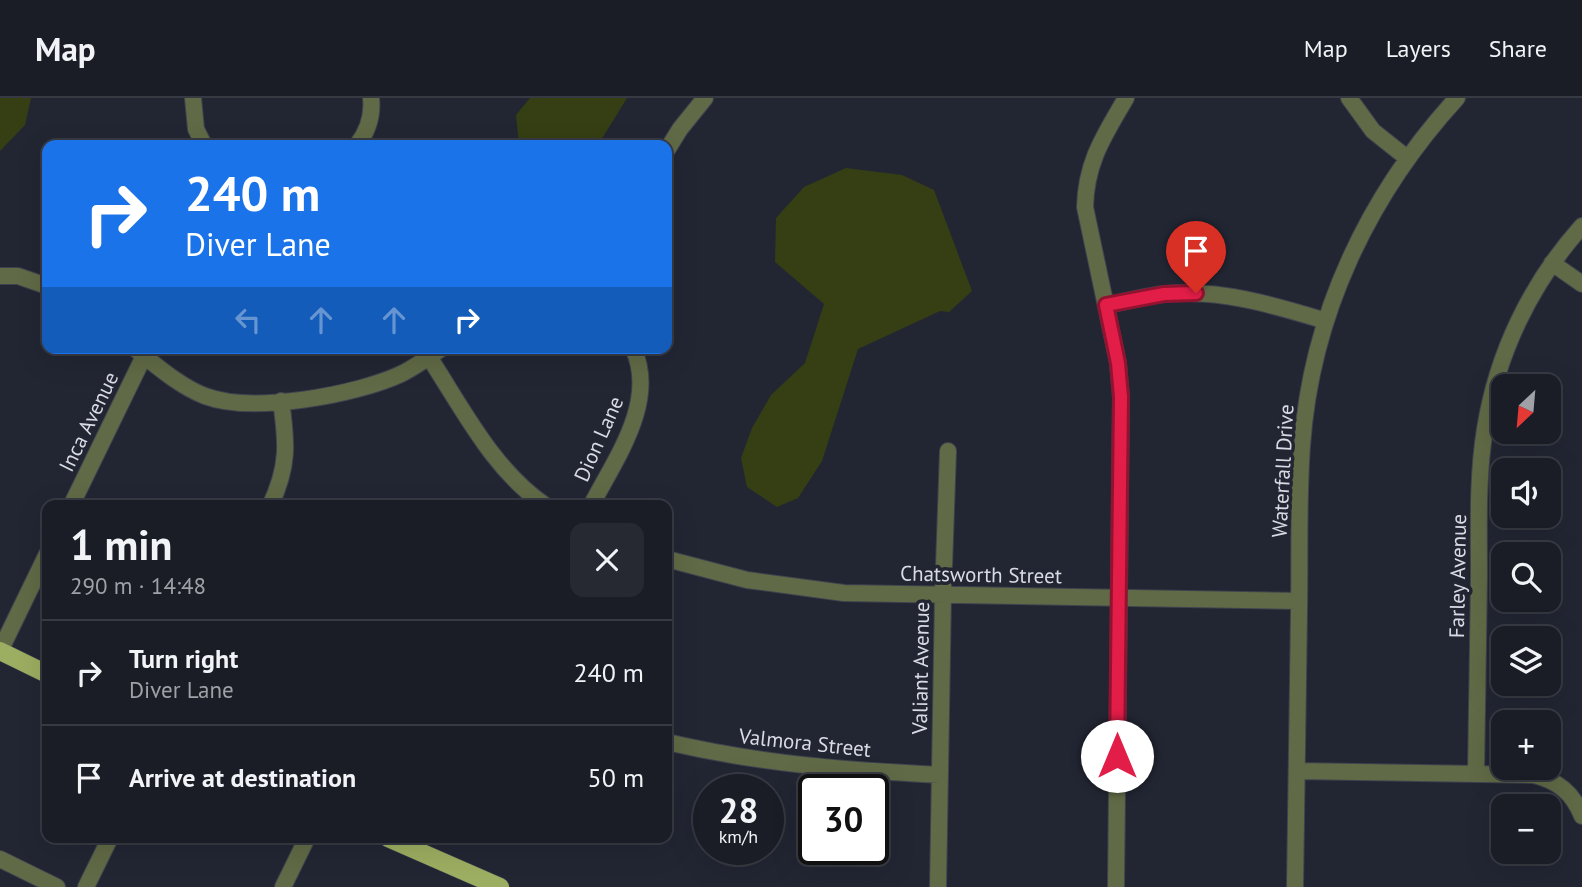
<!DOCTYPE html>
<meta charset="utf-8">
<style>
body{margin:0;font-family:"PT Sans",sans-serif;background:#272932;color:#f1f3f6;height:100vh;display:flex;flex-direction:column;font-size:26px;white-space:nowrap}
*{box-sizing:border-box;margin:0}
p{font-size:23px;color:#9fa1a7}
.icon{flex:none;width:38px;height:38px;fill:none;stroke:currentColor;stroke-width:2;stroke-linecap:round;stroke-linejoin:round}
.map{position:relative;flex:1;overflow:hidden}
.details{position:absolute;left:42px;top:402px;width:630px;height:343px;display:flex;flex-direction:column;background:#1a1c26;border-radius:14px;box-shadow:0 7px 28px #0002,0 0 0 2px #383a43}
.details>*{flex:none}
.banner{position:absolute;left:42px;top:42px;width:630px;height:214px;border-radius:14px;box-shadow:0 7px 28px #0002,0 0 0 2px #383a43;background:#1a73e8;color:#fff;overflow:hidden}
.needle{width:46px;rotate:206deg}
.controls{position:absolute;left:1491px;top:276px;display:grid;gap:14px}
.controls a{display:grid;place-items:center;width:70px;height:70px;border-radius:14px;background:#1a1c26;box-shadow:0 7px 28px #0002,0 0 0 2px #383a43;font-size:35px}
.speed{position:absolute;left:693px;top:676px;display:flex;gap:14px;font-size:35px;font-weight:700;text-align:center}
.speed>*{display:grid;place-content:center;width:91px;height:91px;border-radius:50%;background:#1a1c26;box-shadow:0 7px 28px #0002,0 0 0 2px #383a43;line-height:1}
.speed small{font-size:18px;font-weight:400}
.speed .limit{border:4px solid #111;border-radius:10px;background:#fff;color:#111}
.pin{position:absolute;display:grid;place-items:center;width:60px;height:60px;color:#fff;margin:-72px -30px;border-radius:50% 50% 50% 0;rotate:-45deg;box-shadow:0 0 7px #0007}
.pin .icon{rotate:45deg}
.me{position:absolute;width:77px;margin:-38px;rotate:0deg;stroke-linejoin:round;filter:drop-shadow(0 0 5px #0008)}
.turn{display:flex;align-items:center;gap:24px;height:147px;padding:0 28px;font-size:32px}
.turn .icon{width:91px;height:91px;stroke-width:2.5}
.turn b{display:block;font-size:49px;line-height:60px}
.lanes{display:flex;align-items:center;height:66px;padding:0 28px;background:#0003;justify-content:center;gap:35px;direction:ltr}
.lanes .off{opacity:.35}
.round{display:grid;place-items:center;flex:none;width:74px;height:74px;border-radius:14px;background:#272932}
.head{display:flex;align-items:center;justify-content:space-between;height:119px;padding:0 28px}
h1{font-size:42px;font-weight:600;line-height:52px}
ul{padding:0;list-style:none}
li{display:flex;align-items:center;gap:21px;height:105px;padding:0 28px;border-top:2px solid #383a43}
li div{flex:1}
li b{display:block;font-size:26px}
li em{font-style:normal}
header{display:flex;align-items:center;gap:42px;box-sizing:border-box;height:98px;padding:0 35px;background:#1a1c26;border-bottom:2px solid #383a43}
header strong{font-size:33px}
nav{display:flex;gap:38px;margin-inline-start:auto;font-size:24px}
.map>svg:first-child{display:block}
</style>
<header>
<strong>Map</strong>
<nav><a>Map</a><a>Layers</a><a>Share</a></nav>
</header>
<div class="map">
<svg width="1582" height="789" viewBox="0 0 1582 789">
<rect width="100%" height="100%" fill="#222633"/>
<!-- green -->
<path fill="#363f13" d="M0 0H31L25 27 0 53Z
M530 0H627L598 47H519L516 17Z
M846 70 902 77 934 92 972 193 949 214 940 213 858 251 822 363 798 400 777 409 747 389 741 360 752 330 771 297 805 265 824 206 775 164 776 120 804 89Z"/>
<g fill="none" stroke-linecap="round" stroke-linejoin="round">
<defs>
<path id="minor" d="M193 0 196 31 204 47
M1349 0 1373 33 1407 60
M357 47C368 33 373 18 371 0
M667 52 680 31 705 0
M1552 165 1582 186
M0 178H18L47 188
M1106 207C1125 204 1145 198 1165 196 1221 191 1273 207 1326 223
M134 250C156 267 179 288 205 298 252 316 356 297 401 276 415 269 429 259 442 250
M429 259C463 311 493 372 546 408
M71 408 144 258
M270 408C289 368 287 345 281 303
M591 408C615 361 658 304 633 250
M667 461 747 482 844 495 1299 503
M0 553 47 456
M667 644C761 666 844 672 940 677
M1297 673 1534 677C1558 683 1573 695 1582 718
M1476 676C1477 610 1478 545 1479 479 1479 430 1477 380 1485 331 1497 255 1531 185 1582 128
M0 761 57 789
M86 789 110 740
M283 789 307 740
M938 789 943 497 948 353
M1116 789 1121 299 1118 265 1085 109C1086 64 1104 38 1126 0
M1295 789C1297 697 1298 605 1299 513 1300 458 1298 403 1302 348 1311 217 1369 96 1457 0"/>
<path id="major" d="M0 553 47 576
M388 740 500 789"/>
</defs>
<!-- minor casing -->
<use href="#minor" stroke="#3f434f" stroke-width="18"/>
<!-- major casing -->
<use href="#major" stroke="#3f434f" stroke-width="19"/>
<!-- minor -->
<use href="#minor" stroke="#616a46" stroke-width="16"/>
<!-- major -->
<use href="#major" stroke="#9cae61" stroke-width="18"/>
</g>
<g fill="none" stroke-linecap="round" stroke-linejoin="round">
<defs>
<path id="route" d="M1117 658 1121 299 1118 265 1106 207 1164 196 1196 195"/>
</defs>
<!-- route casing -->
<use href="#route" stroke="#92132f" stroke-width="18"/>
<!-- route -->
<use href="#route" stroke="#e11d48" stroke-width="12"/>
</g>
<g text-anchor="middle" stroke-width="7" stroke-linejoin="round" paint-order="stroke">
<!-- street labels -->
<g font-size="21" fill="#d8dbe4" stroke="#222633">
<text transform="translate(89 324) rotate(-64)" y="7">Inca Avenue</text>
<text transform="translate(599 341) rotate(-66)" y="7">Dion Lane</text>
<text transform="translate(1283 373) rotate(-87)" y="7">Waterfall Drive</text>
<text transform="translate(981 477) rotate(1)" y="7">Chatsworth Street</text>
<text transform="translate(1458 478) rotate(-89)" y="7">Farley Avenue</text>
<text transform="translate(921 570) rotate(-89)" y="7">Valiant Avenue</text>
<text transform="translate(805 645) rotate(6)" y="7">Valmora Street</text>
</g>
</g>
</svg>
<div class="controls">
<a><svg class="needle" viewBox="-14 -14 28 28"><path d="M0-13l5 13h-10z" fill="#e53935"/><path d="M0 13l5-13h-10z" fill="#9fa1a7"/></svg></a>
<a><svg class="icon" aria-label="sound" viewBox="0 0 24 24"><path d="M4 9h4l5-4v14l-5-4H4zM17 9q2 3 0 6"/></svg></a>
<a><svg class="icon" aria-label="search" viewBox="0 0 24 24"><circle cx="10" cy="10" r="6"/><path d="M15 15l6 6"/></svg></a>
<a><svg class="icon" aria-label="layers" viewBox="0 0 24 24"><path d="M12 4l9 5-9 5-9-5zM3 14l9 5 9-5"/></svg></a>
<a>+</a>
<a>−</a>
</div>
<div class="speed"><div>28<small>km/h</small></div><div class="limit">30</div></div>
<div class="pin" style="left:1196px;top:195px;background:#d93025"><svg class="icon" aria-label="arrive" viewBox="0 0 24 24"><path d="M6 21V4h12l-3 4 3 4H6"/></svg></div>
<svg class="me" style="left:1117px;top:658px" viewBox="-20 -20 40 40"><circle r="19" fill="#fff"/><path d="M0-13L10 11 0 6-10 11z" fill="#e11d48"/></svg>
<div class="banner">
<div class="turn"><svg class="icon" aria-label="right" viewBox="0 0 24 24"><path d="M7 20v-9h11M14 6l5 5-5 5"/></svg><div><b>240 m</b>Diver Lane</div></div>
<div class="lanes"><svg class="icon off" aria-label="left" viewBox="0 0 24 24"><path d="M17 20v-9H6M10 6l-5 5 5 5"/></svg><svg class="icon off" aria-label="ahead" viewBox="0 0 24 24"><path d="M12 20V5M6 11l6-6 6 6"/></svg><svg class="icon off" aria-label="ahead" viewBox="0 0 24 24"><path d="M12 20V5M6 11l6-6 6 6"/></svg><svg class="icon" aria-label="right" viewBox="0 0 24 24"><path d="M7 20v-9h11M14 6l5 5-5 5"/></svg></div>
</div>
<section class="details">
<div class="head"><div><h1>1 min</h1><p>290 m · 14:48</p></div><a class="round"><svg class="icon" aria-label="close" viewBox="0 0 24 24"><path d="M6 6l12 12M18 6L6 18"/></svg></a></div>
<ul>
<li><svg class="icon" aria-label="right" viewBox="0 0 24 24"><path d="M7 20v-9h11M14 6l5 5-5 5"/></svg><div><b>Turn right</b><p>Diver Lane</p></div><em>240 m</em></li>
<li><svg class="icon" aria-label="arrive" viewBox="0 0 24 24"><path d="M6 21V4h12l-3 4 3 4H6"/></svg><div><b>Arrive at destination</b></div><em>50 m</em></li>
</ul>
</section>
</div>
